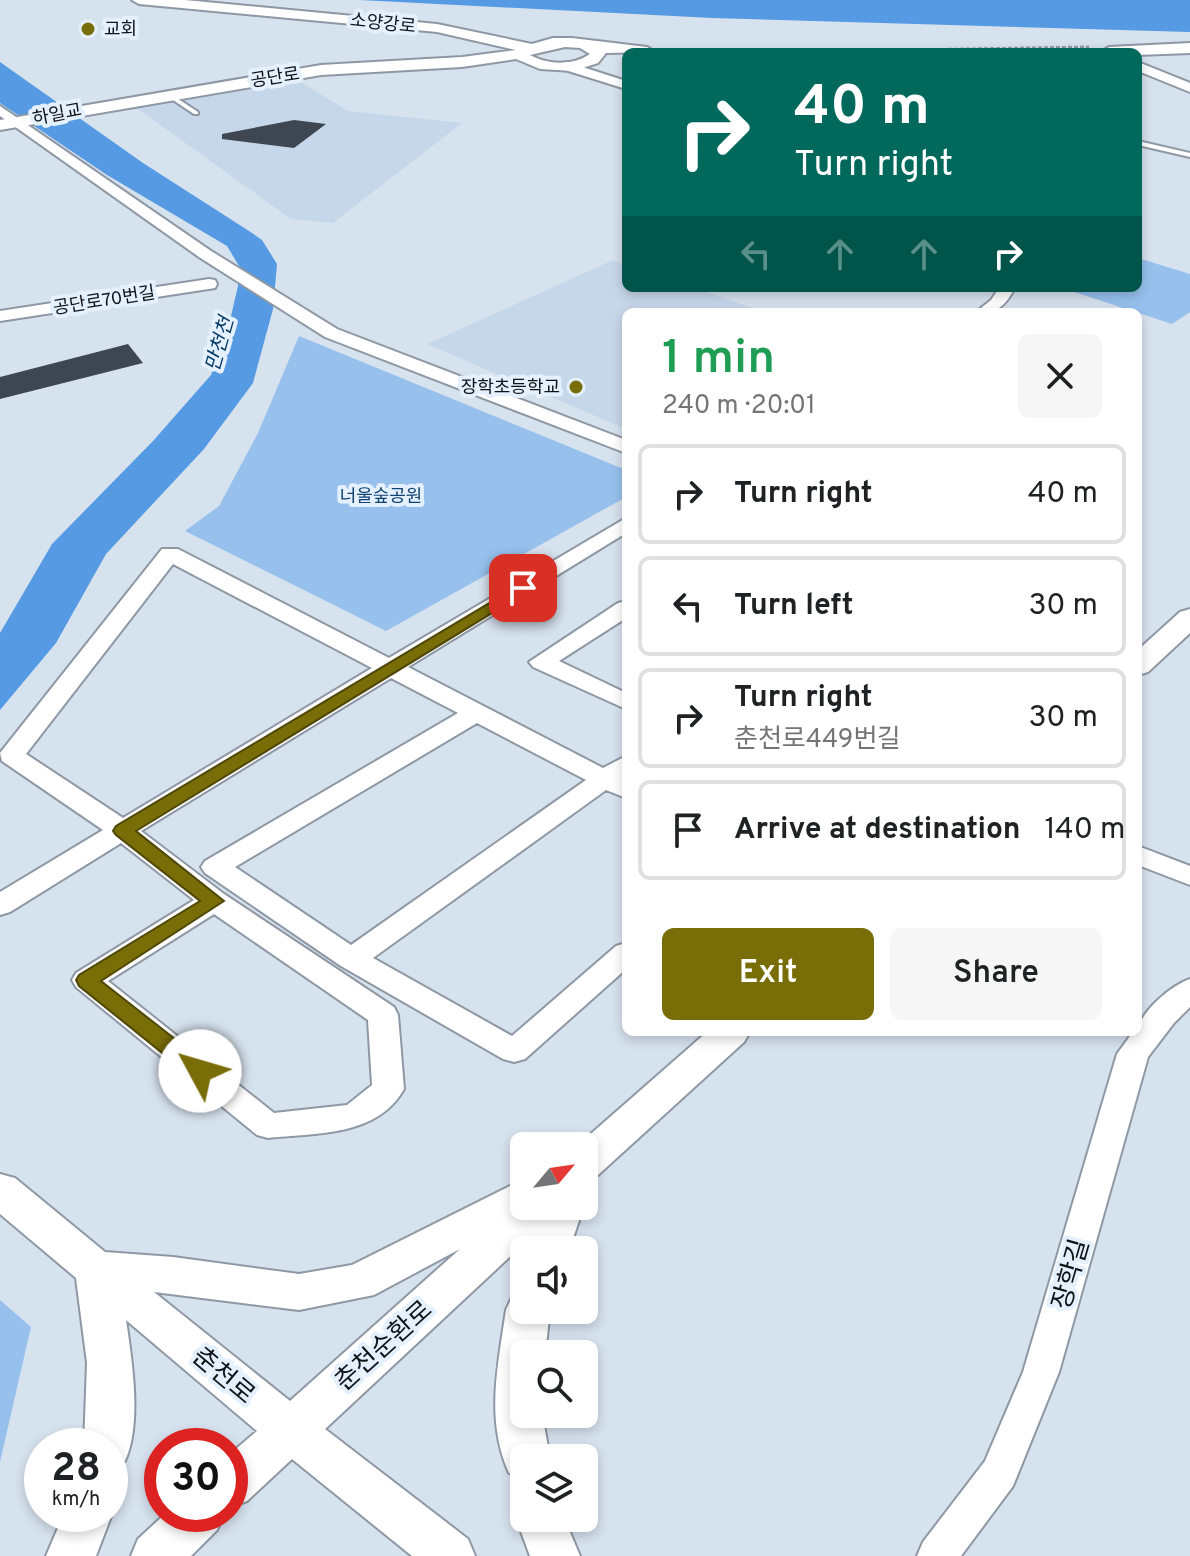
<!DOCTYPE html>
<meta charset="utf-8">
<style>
body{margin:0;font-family:Overpass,"Noto Sans KR",sans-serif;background:#f6f6f6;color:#202124;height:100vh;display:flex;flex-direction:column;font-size:30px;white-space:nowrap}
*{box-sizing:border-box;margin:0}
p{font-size:26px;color:#757577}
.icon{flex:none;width:44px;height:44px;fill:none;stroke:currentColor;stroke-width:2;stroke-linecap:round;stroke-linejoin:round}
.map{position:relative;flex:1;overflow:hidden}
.sheet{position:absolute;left:622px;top:308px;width:520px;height:728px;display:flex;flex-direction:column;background:#fff;border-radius:12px;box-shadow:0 4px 12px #0003}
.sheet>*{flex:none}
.guide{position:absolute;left:622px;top:48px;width:520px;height:244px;border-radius:12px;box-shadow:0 4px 12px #0003;background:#00695c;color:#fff;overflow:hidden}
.needle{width:52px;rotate:61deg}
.controls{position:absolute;left:510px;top:1132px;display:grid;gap:16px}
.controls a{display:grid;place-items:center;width:88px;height:88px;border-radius:12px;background:#fff;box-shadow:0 4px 12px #0003;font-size:40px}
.speed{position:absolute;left:24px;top:1428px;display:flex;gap:16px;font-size:40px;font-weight:700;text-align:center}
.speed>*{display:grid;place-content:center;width:104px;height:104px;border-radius:50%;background:#fff;box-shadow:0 4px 12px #0003;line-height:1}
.speed small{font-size:20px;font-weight:400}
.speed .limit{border:12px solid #d22;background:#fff;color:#111}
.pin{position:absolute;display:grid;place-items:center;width:68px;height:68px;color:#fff;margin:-34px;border-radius:16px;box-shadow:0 4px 12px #0006}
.me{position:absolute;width:88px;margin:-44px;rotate:309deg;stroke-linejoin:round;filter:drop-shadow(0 0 6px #0008)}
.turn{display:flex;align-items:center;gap:28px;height:168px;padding:0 40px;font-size:36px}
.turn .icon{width:104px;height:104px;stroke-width:2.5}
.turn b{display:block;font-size:56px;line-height:68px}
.lanes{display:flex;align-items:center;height:76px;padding:0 40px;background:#0003;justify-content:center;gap:40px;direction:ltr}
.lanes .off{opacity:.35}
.round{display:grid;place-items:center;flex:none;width:84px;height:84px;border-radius:12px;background:#f6f6f6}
.head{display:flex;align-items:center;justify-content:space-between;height:136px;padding:0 40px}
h1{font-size:48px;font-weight:600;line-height:60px;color:#1e9e55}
.action{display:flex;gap:16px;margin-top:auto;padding:16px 40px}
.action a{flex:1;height:92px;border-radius:12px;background:#796d08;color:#fff;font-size:32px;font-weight:600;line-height:92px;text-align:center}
.action a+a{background:#f6f6f6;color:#202124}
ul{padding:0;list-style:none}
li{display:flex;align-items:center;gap:24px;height:100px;margin:0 16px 12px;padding:0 24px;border:4px solid #e0e0e0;border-radius:12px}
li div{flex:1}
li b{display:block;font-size:30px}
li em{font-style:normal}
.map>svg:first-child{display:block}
</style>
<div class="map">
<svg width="1190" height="1556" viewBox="0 0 1190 1556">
<rect width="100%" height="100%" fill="#d7e2ef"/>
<!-- built -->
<path fill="#c7d7ea" d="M296 79 348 111 462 123 333 223 291 219 135 107Z
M613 260 626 265V288H694L765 312H626V429L427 344Z"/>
<!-- green -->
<path fill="#97c0ed" d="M1138 258 1190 274V312L1172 324 1062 288H1138Z
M299 336 626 470V497L386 631 185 531 219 506 258 433Z
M0 1300 31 1327 0 1462Z"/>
<!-- water -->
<path fill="#559ae2" d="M360 0H1190V32L712 18Z
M0 62 143 163 249 231 262 240 277 264 273 309 253 383 204 449 106 554 56 643 0 710V633L52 544 153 441 211 375 228 329 238 286 239 266 227 246 107 175 0 103Z"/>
<!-- building -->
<path fill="#3d4651" d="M294 120 326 124 294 148 222 139V134Z
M128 344 143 363 0 399V377Z"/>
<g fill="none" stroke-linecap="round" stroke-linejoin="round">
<defs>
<path id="service" d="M169 93 198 112V114H194L167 96Z
M1138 141 1190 153V157L1138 145Z"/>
<path id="minor" d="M567 62 626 81V89L562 69V63Z
M1138 62 1190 83V92L1138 71Z
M0 106 211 251 337 329 626 440V453L325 337 199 257 0 116Z
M209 279 215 280 217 284 215 288 0 321V311Z
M999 288H1015C1004 307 999 312 976 312L991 300Z
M626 518V533L408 667 603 768 626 756V776L623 778 626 779V798L606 790 373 958 512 1036 616 946 626 943V969L525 1059 514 1062 503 1059 341 966 205 873 201 867 205 861 458 713 391 678 141 831 224 894 394 1007 398 1015 404 1089C377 1137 315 1133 268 1138L257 1135 76 987 72 980 76 973 194 900 121 843 10 912 0 915V892L103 830 2 761 0 753 162 549H178L389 658ZM173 564 372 668 123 818 26 754ZM477 723 586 780 351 945 235 867ZM214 914 368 1020 372 1085 347 1105 274 1113 108 981Z
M626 601V618L559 661 626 693V709L533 667 529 662 618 603Z
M1138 846 1190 866V885L1138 865Z
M1190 979V1007L1174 1023 1148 1057 1059 1372 1013 1486 961 1556H917L923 1542 985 1461 1023 1372 1117 1054 1133 1032H1138C1139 1012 1172 985 1190 979Z"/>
<path id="tertiary" d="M132 0H185L437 24 532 44 553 38H572L647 47 655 52 606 53 598 63 573 71 540 69 516 59 462 67 321 75 0 130V120L321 65 462 57 516 50 437 32 139 4ZM565 47 580 48 590 54C572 66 549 65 530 55Z
M1190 43V53L1138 55V52H1101L1109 47Z
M1190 609V633L1148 672 1138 675V650L1180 612Z
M707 1032H750L744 1042 598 1175 584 1180V1146H577Z
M0 1174 15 1178 105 1252 173 1257 299 1274 352 1265 524 1179V1206H584L569 1250H527L531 1237 325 1429 468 1539 475 1556H412L292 1459 247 1501 230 1507V1454L257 1431 126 1320C132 1360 142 1424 125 1461L110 1467V1446H84L87 1363 76 1278 0 1214ZM460 1249 290 1401 154 1292 299 1310 374 1295Z
M524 1293V1310H550L545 1354H524V1414H542L550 1458H524V1479L509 1473C485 1420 498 1365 506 1310L512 1297Z
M524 1501V1518H564L580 1556H530L516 1518Z
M110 1509 112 1514 96 1556H46L64 1514H110Z
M165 1514H224L217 1530 191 1556H131L138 1539Z"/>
</defs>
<!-- service casing -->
<use href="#service" stroke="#8e98a4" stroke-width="4"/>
<!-- minor casing -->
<use href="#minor" stroke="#8e98a4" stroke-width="4"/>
<!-- tertiary casing -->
<use href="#tertiary" stroke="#8e98a4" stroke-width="4"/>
<!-- path -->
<path stroke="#9098a2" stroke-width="3" stroke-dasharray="4 2" stroke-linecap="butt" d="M665 50 683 52
M792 52 1089 47"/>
<!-- service -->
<use href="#service" fill="#fff" fill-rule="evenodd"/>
<!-- minor -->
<use href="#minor" fill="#fff" fill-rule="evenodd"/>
<!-- tertiary -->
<use href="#tertiary" fill="#fff" fill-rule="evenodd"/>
</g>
<!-- route -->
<path fill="#796d08" stroke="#4f4705" stroke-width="2" d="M523 583 530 588 528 591 136 831 224 901 101 981 208 1065 211 1071 208 1077H192L79 986 76 980 79 975 200 901 116 835 113 831 116 826Z"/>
<!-- markers -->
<g fill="#796d08" stroke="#e4f0fd" stroke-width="3">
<circle cx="88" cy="29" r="8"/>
<circle cx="576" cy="387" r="8"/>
</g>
<g text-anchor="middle" stroke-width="8" stroke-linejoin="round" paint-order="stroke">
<!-- far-street labels -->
<g font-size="18" fill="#0f1317" stroke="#e4f0fd">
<text transform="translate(383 23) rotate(6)" y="6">소양강로</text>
<text transform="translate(275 77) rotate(-9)" y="6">공단로</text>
<text transform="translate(57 114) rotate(-11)" y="6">하일교</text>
<text transform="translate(104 300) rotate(-9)" y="6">공단로70번길</text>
</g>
<!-- far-poi labels -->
<g font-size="18" fill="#0f1317" stroke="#e4f0fd" text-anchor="start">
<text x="104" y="35">교회</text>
<text x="560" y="393" text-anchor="end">장학초등학교</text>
</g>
<!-- far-park labels -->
<g font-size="18" fill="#114271" stroke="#e4f0fd">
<text x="381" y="502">너울숲공원</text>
</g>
<!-- far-water labels -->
<g font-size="20" font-style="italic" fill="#063a68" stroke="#e4f0fd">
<text transform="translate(219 344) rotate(-74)" y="7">만천천</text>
</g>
<!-- near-street labels -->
<g font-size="26" fill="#0f1317" stroke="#e4f0fd">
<text transform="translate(1070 1274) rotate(-74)" y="9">장학길</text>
<text transform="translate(383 1345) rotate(-42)" y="9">춘천순환로</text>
<text transform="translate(224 1375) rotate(40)" y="9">춘천로</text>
</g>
</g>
</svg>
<div class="controls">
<a><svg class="needle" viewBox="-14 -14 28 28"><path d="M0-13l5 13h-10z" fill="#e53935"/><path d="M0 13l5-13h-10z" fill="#757577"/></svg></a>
<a><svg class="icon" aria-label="sound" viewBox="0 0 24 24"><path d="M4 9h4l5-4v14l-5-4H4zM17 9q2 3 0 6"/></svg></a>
<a><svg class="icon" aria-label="search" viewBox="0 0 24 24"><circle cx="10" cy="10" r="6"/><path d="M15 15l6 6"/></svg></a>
<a><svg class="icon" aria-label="layers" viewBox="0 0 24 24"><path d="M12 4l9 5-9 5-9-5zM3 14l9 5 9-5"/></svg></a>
</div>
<div class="speed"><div>28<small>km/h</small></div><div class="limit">30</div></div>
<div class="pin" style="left:523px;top:588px;background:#d93025"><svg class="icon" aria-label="arrive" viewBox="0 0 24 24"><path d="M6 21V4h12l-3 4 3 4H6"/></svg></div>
<svg class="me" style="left:200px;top:1071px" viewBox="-20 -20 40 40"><circle r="19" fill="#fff"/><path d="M0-13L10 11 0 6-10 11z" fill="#796d08"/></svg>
<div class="guide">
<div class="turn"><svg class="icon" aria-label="right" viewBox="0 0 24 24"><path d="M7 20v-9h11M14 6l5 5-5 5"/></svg><div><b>40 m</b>Turn right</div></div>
<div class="lanes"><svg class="icon off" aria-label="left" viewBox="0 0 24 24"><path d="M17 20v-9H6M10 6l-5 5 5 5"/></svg><svg class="icon off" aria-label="ahead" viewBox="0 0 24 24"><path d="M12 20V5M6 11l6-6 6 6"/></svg><svg class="icon off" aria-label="ahead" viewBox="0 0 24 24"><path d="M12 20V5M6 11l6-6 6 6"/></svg><svg class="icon" aria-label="right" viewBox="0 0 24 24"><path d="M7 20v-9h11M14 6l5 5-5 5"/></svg></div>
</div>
<section class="sheet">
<div class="head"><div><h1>1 min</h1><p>240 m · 20:01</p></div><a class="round"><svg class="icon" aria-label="close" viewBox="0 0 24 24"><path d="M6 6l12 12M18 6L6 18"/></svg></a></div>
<ul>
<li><svg class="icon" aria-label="right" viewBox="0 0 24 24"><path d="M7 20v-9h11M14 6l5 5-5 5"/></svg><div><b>Turn right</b></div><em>40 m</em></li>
<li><svg class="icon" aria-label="left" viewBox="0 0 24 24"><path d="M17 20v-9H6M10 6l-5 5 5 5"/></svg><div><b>Turn left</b></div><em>30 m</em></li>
<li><svg class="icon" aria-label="right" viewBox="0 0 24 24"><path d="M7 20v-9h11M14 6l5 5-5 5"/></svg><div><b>Turn right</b><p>춘천로449번길</p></div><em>30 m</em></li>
<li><svg class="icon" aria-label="arrive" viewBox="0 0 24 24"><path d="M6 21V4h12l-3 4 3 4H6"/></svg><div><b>Arrive at destination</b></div><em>140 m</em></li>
</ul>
<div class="action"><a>Exit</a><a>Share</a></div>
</section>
</div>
